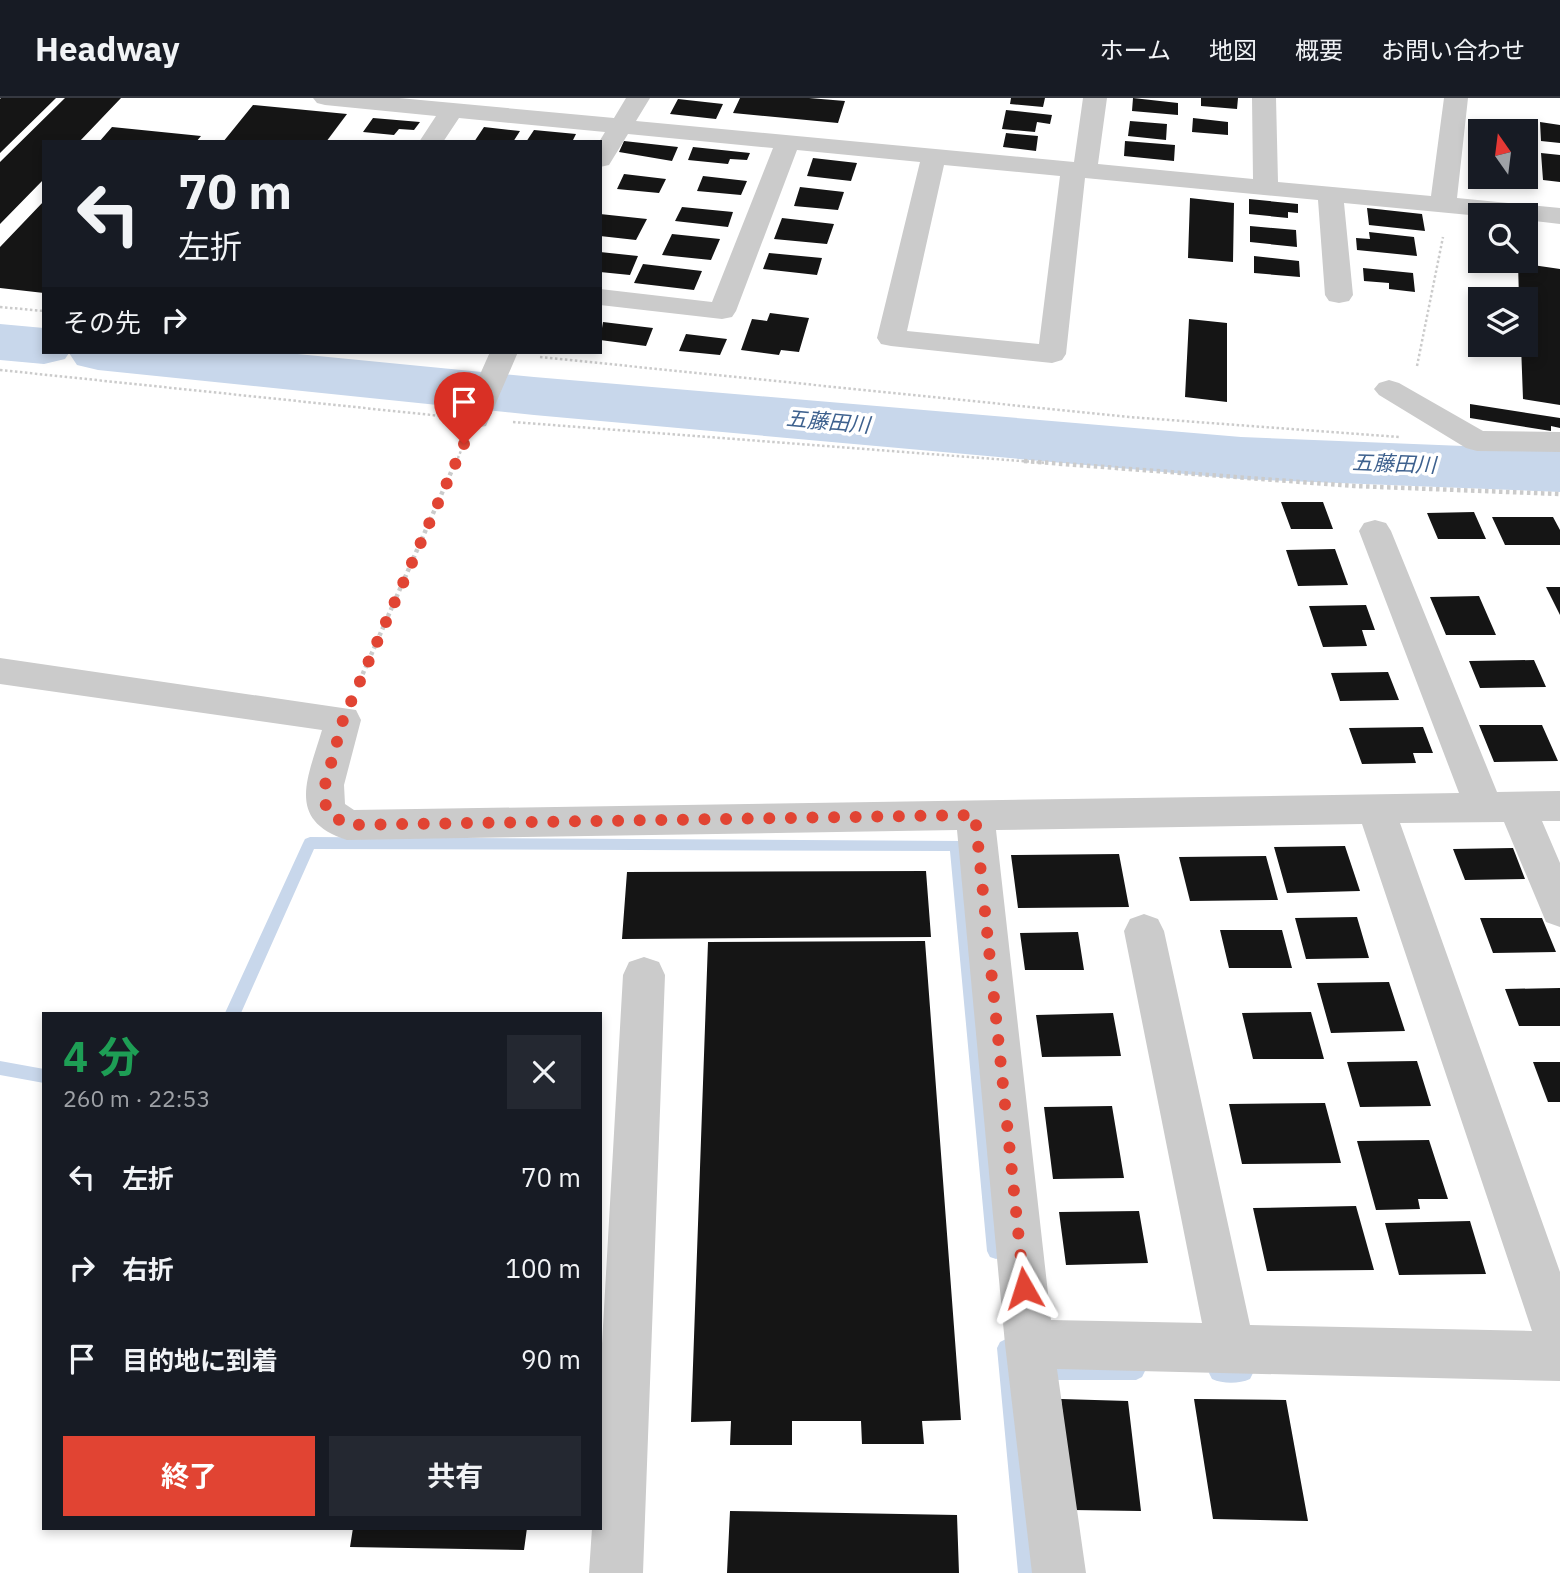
<!DOCTYPE html>
<html lang="ja">
<meta charset="utf-8">
<style>
body{margin:0;font-family:"IBM Plex Sans","Noto Sans JP",sans-serif;background:#242831;color:#f1f3f6;height:100vh;display:flex;flex-direction:column;font-size:26px;white-space:nowrap}
*{box-sizing:border-box;margin:0}
p{font-size:23px;color:#9ea1a6}
.icon{flex:none;width:38px;height:38px;fill:none;stroke:currentColor;stroke-width:2;stroke-linecap:round;stroke-linejoin:round}
.map{position:relative;flex:1;overflow:hidden}
.details{position:absolute;left:42px;top:914px;width:560px;height:518px;display:flex;flex-direction:column;background:#171b24;border-radius:0px;box-shadow:0 4px 10px #0003}
.details>*{flex:none}
.hud{position:absolute;left:42px;top:42px;width:560px;height:214px;border-radius:0px;box-shadow:0 4px 10px #0003;background:#171b24;color:#f1f3f6;overflow:hidden}
.needle{width:46px;rotate:346deg}
.controls{position:absolute;left:1468px;top:21px;display:grid;gap:14px}
.controls a{display:grid;place-items:center;width:70px;height:70px;border-radius:0px;background:#171b24;box-shadow:0 4px 10px #0003;font-size:35px}
.pin{position:absolute;display:grid;place-items:center;width:60px;height:60px;color:#fff;margin:-72px -30px;border-radius:50% 50% 50% 0;rotate:-45deg;box-shadow:0 0 7px #0007}
.pin .icon{rotate:45deg}
.me{position:absolute;width:77px;margin:-38px;rotate:354deg;stroke-linejoin:round;filter:drop-shadow(0 0 5px #0008)}
.turn{display:flex;align-items:center;gap:24px;height:147px;padding:0 21px;font-size:32px}
.turn .icon{width:91px;height:91px;stroke-width:2.5}
.turn b{display:block;font-size:49px;line-height:60px}
.then{display:flex;align-items:center;height:66px;padding:0 21px;background:#0003;gap:14px;font-size:26px}
.round{display:grid;place-items:center;flex:none;width:74px;height:74px;border-radius:0px;background:#242831}
.head{display:flex;align-items:center;justify-content:space-between;height:119px;padding:0 21px}
h1{font-size:42px;font-weight:700;line-height:52px;color:#1e9e55}
.button{display:flex;gap:14px;margin-top:auto;padding:14px 21px}
.button a{flex:1;height:80px;border-radius:0px;background:#e14433;color:#fff;font-size:28px;font-weight:700;line-height:80px;text-align:center}
.button a+a{background:#242831;color:#f1f3f6}
ul{padding:0;list-style:none}
li{display:flex;align-items:center;gap:21px;height:91px;padding:0 21px}
li div{flex:1}
li b{display:block;font-size:26px}
li em{font-style:normal}
header{display:flex;align-items:center;gap:42px;box-sizing:border-box;height:98px;padding:0 35px;background:#171b24;border-bottom:2px solid #363941}
header strong{font-size:33px}
nav{display:flex;gap:38px;margin-inline-start:auto;font-size:24px}
.map>svg:first-child{display:block}
</style>
<header>
<strong>Headway</strong>
<nav><a>ホーム</a><a>地図</a><a>概要</a><a>お問い合わせ</a></nav>
</header>
<div class="map">
<svg width="1560" height="1475" viewBox="0 0 1560 1475">
<rect width="100%" height="100%" fill="#fff"/>
<g fill="none" stroke-linecap="round" stroke-linejoin="round">
<!-- stream -->
<path fill="#c8d7eb" fill-rule="evenodd" d="M310 739 962 743 1005 1153 1002 1159 996 1161 990 1159 987 1153 950 753 314 751 241 915H225L303 745 305 741Z
M0 963 44 971V985L0 977Z
M1006 1241 1012 1244 1015 1250 1038 1475H1018L997 1250 1000 1244Z
M1055 1264H1136L1142 1267 1145 1273 1142 1279 1136 1282H1055L1049 1279 1046 1273 1049 1267Z
M1218 1266H1244L1250 1269 1253 1275 1250 1281C1239 1286 1223 1286 1212 1281L1209 1275 1212 1269Z"/>
<!-- river -->
<path fill="#c8d7eb" fill-rule="evenodd" d="M0 226 44 230V254H277L534 279 1241 339 1560 352V394L1241 381 534 317 98 272 77 267 69 255 65 261 44 266 0 262Z"/>
</g>
<!-- building -->
<path fill="#151515" d="M1 0H56L0 55V1Z
M65 0H121L79 44H44V81L0 126V64Z
M740 0H809L845 3 838 25 733 15Z
M1011 0H1045L1043 9 1010 6Z
M1133 0 1178 5V17L1132 13Z
M1201 0H1238L1237 11 1201 8Z
M678 1 723 6 716 21 670 16Z
M253 7 347 16 326 44H223Z
M1006 12 1052 17 1050 26 1037 24 1035 34 1002 31Z
M373 20 420 24 414 32 399 31 394 37 363 34Z
M1193 20 1228 24V37L1192 34Z
M1470 21 1498 24 1499 27 1515 30V33H1480V42L1470 41Z
M1130 23 1167 26 1166 42 1128 38Z
M1540 24 1560 27V45L1541 43Z
M112 29 201 38 196 44H99Z
M484 29 520 33 513 44H474Z
M534 32 576 36 572 44H526Z
M1006 35 1038 38 1036 53 1003 49Z
M624 43 678 49 672 63 619 54Z
M1125 43 1175 47 1174 63 1124 58Z
M693 49 750 55 747 62 730 61 728 66 688 62Z
M1468 52 1480 54V79H1526V60L1536 61 1538 89 1468 80Z
M1541 55 1560 57V84L1543 82Z
M813 60 857 65 851 83 807 78Z
M624 76 666 81 659 95 617 91Z
M703 78 747 83 741 97 697 93Z
M800 89 844 94 838 112 794 108Z
M1190 100 1234 105 1233 164 1188 160Z
M1249 101 1298 106V115L1288 114V120L1249 116Z
M44 103V195L0 190V149Z
M682 109 733 114 728 129 675 123Z
M1367 110 1422 116 1425 133 1369 127Z
M600 116 647 121 636 142 600 138Z
M782 120 834 126 827 146 774 141Z
M1250 128 1296 132 1297 149 1250 144Z
M1369 134 1414 139 1417 158 1357 152 1356 140 1370 141Z
M672 136 720 141 711 162 662 157Z
M600 154 638 158 630 177 600 174Z
M769 155 822 160 817 177 763 171Z
M1254 158 1299 163 1300 179 1254 175Z
M1518 165 1560 171V307L1523 301 1521 247H1526V201H1519Z
M643 166 702 173 694 192 634 185Z
M1363 170 1413 175 1415 194 1389 191V185L1364 183Z
M770 215 809 220 799 254 781 252 779 257 741 252 752 221 767 223Z
M1189 221 1227 225V304L1185 299Z
M603 224 653 230 646 248 600 242Z
M686 236 727 241 720 257 679 253Z
M1470 306 1560 320V330L1551 328V333L1470 320Z
M1281 404H1323L1333 431H1291Z
M1474 414 1486 441H1438L1427 415Z
M1492 419H1553L1560 432V447H1505Z
M1335 451 1348 487 1298 488 1286 452Z
M1546 489H1560V517Z
M1479 498 1496 537H1446L1430 499Z
M1366 507 1375 532H1362L1367 548 1323 549 1309 508Z
M1534 562 1546 589 1480 590 1469 563Z
M1388 574 1399 602 1340 603 1331 575Z
M1479 627H1542L1558 663 1494 664Z
M1423 629 1433 655H1413L1416 665 1362 666 1349 630Z
M1345 748 1360 793 1287 795 1274 749Z
M1513 750 1525 781 1465 782 1453 751Z
M1119 756 1129 809 1018 810 1011 757Z
M1266 758 1278 802 1190 803 1179 759Z
M926 773 931 839 622 841 627 774Z
M1357 819 1369 860 1306 861 1295 820Z
M1480 820H1542L1556 854 1493 855Z
M1220 832H1282L1292 870H1229Z
M1078 834 1084 872H1025L1020 835Z
M925 843 961 1322 922 1323 924 1346H862L861 1323H792V1347H730L731 1323 691 1324 708 844Z
M1389 884 1405 933 1331 935 1317 885Z
M1560 890V928H1519L1505 891Z
M1311 914 1324 961H1253L1242 915Z
M1113 915 1121 958 1042 959 1036 917Z
M1417 963 1431 1008 1360 1009 1347 964Z
M1533 964H1560V1004H1548Z
M1325 1005 1341 1065 1242 1066 1229 1006Z
M1112 1008 1124 1080 1053 1081 1044 1009Z
M1429 1042 1448 1101H1418L1420 1111 1376 1112 1357 1043Z
M1356 1108 1374 1172 1267 1173 1253 1110Z
M1139 1113 1148 1165 1066 1167 1059 1114Z
M1470 1123 1486 1176 1399 1177 1385 1125Z
M1061 1301 1128 1303 1141 1413 1073 1412Z
M1194 1301 1286 1302 1308 1423 1213 1421Z
M730 1413 957 1417 959 1475H727Z
M353 1430H527L524 1452 350 1449Z"/>
<g fill="none" stroke-linecap="round" stroke-linejoin="round">
<!-- path-far1 -->
<path stroke="#cbcbcb" stroke-width="2.5" stroke-dasharray="2.5 2.5" stroke-linecap="butt" d="M0 209 44 213
M540 259 1129 319 1399 339
M1417 268 1443 139
M0 272 441 318
M513 324 1047 365
M456 365 462 350"/>
<!-- path -->
<path stroke="#cbcbcb" stroke-width="4.5" stroke-dasharray="3.5 3.5" stroke-linecap="butt" d="M1024 363 1354 388 1560 396
M357 589 456 363"/>
<!-- minor -->
<path fill="#cbcbcb" fill-rule="evenodd" d="M313 0H399L614 20 626 0H650L636 23 1074 64 1083 0H1107L1098 66 1253 81 1252 0H1276L1278 84 1431 98 1444 0H1468L1457 100 1560 110V126L1526 122V117L1480 118 1344 105 1353 197 1349 203 1339 205 1329 203 1325 197 1318 102 1085 80 1066 256 1062 262 1052 265 891 248 881 246 877 240 920 64 797 52 736 213 732 219 722 221 600 207V191L712 204 773 50 628 36 609 67 600 69 599 44 605 34 459 20 443 44H419L436 18 325 7 317 5ZM944 67 1060 78 1039 246 907 233Z
M490 254H518L486 328 475 330 464 328 460 321Z
M1389 282 1399 285 1483 333 1560 334V354L1477 353 1466 350 1379 297 1374 291 1379 285Z
M1375 422 1386 425 1391 433 1497 694 1560 693V723H1542L1560 765V829L1546 824 1504 724 1400 725 1560 1174V1283L1057 1271 1086 1475H1032L1005 1246 957 732 347 742C285 722 308 680 322 632L0 586V560L356 612 361 622 344 687 345 706 354 712 1459 695 1359 433 1364 425ZM1362 726 1532 1233 1250 1227 1164 833 1158 821 1144 816 1130 821 1124 833 1202 1225 1051 1222 996 732Z
M644 859 659 864 665 877 643 1475H589L592 1430H600V1281L623 877 629 864Z"/>
</g>
<g fill="none" stroke-linecap="round" stroke-linejoin="round">
<!-- route -->
<path stroke="#e14433" stroke-width="12" stroke-dasharray="0 21.6" d="M464 346 343 622 325 687 326 713 347 727 975 717 1024 1190"/>
</g>
<g text-anchor="middle" stroke-width="7" stroke-linejoin="round" paint-order="stroke">
<!-- far-water labels -->
<g font-size="21" font-style="italic" fill="#3e618e" stroke="#fff">
<text transform="translate(828 324) rotate(5)" y="7">五藤田川</text>
<text transform="translate(1394 366) rotate(2)" y="7">五藤田川</text>
</g>
</g>
</svg>
<div class="controls">
<a><svg class="needle" viewBox="-14 -14 28 28"><path d="M0-13l5 13h-10z" fill="#e53935"/><path d="M0 13l5-13h-10z" fill="#9ea1a6"/></svg></a>
<a><svg class="icon" aria-label="search" viewBox="0 0 24 24"><circle cx="10" cy="10" r="6"/><path d="M15 15l6 6"/></svg></a>
<a><svg class="icon" aria-label="layers" viewBox="0 0 24 24"><path d="M12 4l9 5-9 5-9-5zM3 14l9 5 9-5"/></svg></a>
</div>
<div class="pin" style="left:464px;top:346px;background:#d93025"><svg class="icon" aria-label="arrive" viewBox="0 0 24 24"><path d="M6 21V4h12l-3 4 3 4H6"/></svg></div>
<svg class="me" style="left:1024px;top:1190px" viewBox="-20 -20 40 40"><path d="M0-17L14 15 0 8-14 15z" fill="#e14433" stroke="#fff" stroke-width="4"/></svg>
<div class="hud">
<div class="turn"><svg class="icon" aria-label="left" viewBox="0 0 24 24"><path d="M17 20v-9H6M10 6l-5 5 5 5"/></svg><div><b>70 m</b>左折</div></div>
<div class="then">その先<svg class="icon" aria-label="right" viewBox="0 0 24 24"><path d="M7 20v-9h11M14 6l5 5-5 5"/></svg></div>
</div>
<section class="details">
<div class="head"><div><h1>4 分</h1><p>260 m · 22:53</p></div><a class="round"><svg class="icon" aria-label="close" viewBox="0 0 24 24"><path d="M6 6l12 12M18 6L6 18"/></svg></a></div>
<ul>
<li><svg class="icon" aria-label="left" viewBox="0 0 24 24"><path d="M17 20v-9H6M10 6l-5 5 5 5"/></svg><div><b>左折</b></div><em>70 m</em></li>
<li><svg class="icon" aria-label="right" viewBox="0 0 24 24"><path d="M7 20v-9h11M14 6l5 5-5 5"/></svg><div><b>右折</b></div><em>100 m</em></li>
<li><svg class="icon" aria-label="arrive" viewBox="0 0 24 24"><path d="M6 21V4h12l-3 4 3 4H6"/></svg><div><b>目的地に到着</b></div><em>90 m</em></li>
</ul>
<div class="button"><a>終了</a><a>共有</a></div>
</section>
</div>
